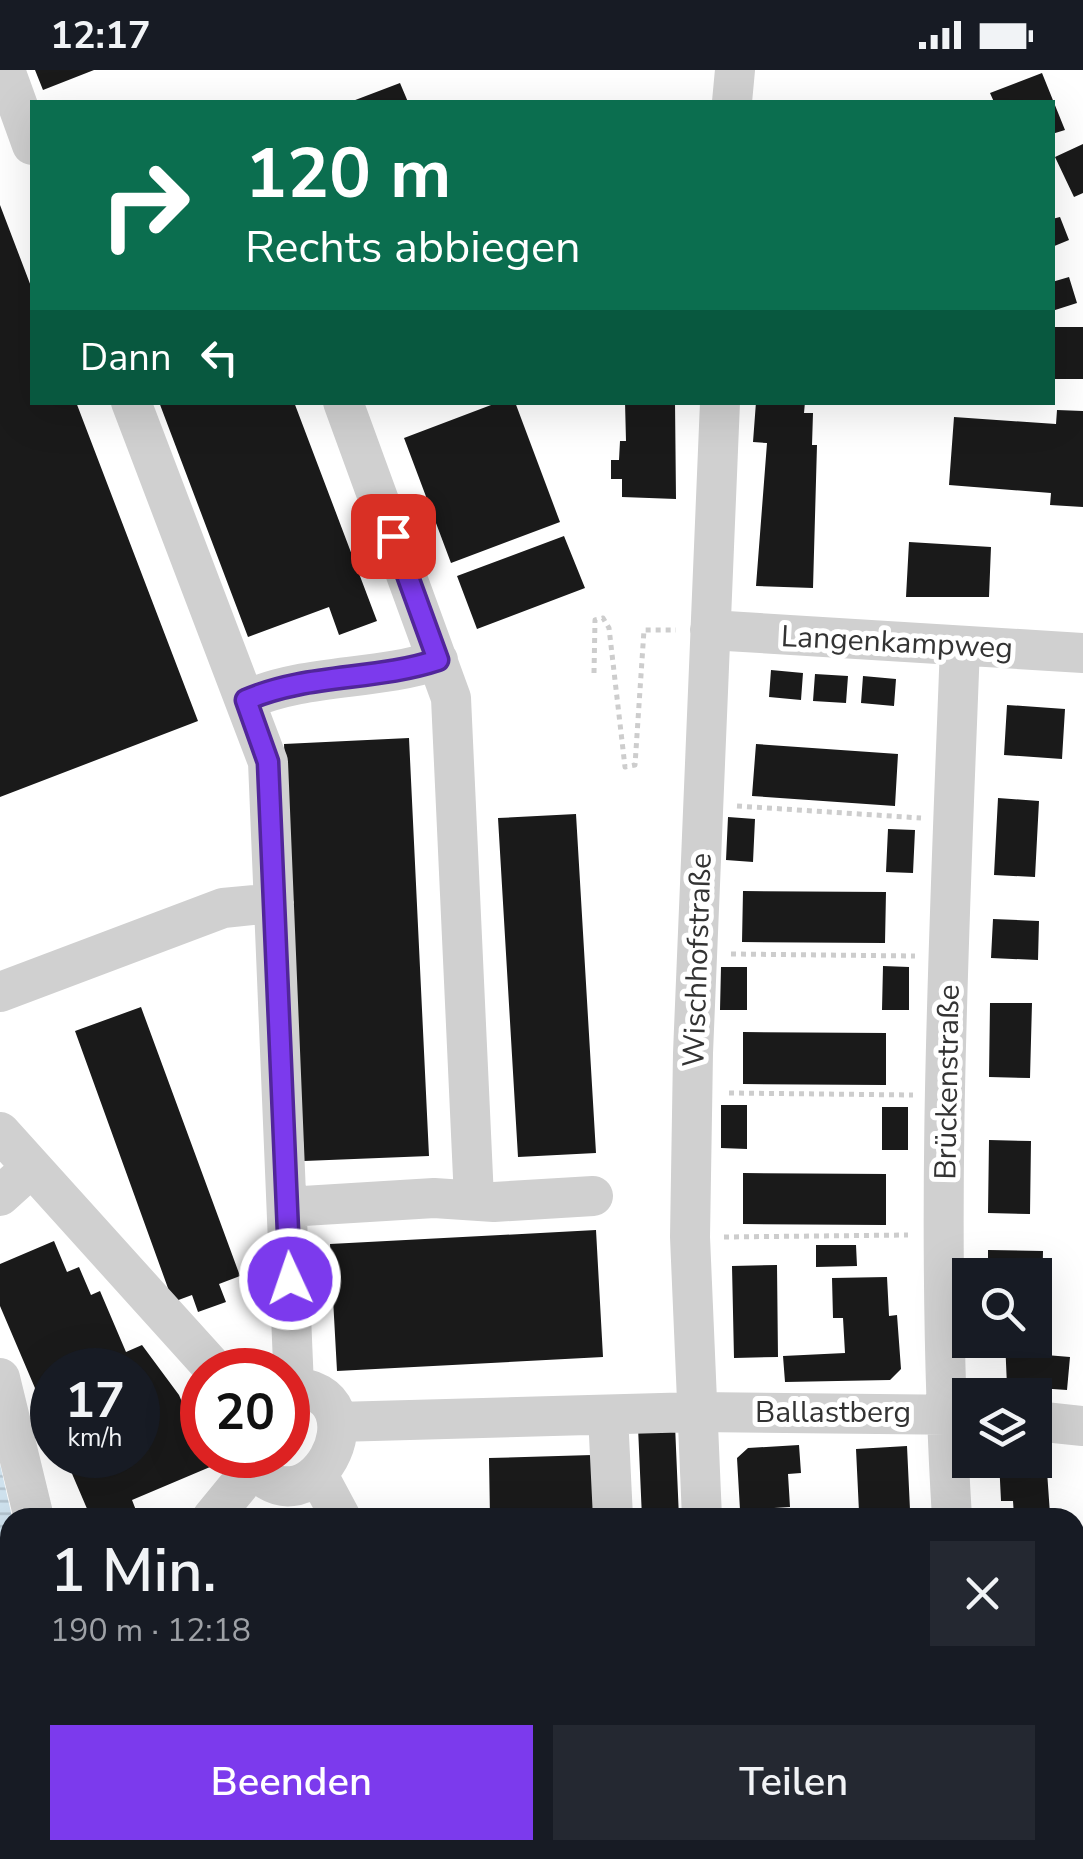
<!DOCTYPE html>
<html lang="de">
<meta charset="utf-8">
<style>
body{margin:0;font-family:"Nunito Sans",sans-serif;background:#242831;color:#f1f3f6;height:100vh;display:flex;flex-direction:column;font-size:38px;white-space:nowrap}
*{box-sizing:border-box;margin:0}
p{font-size:32px;color:#9ea1a6}
.icon{flex:none;width:55px;height:55px;fill:none;stroke:currentColor;stroke-width:2;stroke-linecap:round;stroke-linejoin:round}
.map{position:relative;flex:1;overflow:hidden}
.panel{position:absolute;left:0px;top:1438px;width:1085px;height:352px;display:flex;flex-direction:column;background:#171b24;border-radius:30px 30px 0 0;box-shadow:0 10px 40px #0002}
.panel>*{flex:none}
.hud{position:absolute;left:30px;top:30px;width:1025px;height:305px;border-radius:0px;box-shadow:0 10px 40px #0002;background:#0b6e4f;color:#fff;overflow:hidden}
.controls{position:absolute;left:952px;top:1188px;display:grid;gap:20px}
.controls a{display:grid;place-items:center;width:100px;height:100px;border-radius:0px;background:#171b24;box-shadow:0 10px 40px #0002;font-size:50px}
.speed{position:absolute;left:30px;top:1278px;display:flex;gap:20px;font-size:50px;font-weight:700;text-align:center}
.speed>*{display:grid;place-content:center;width:130px;height:130px;border-radius:50%;background:#171b24;box-shadow:0 10px 40px #0002;line-height:1}
.speed small{font-size:25px;font-weight:400}
.speed .limit{border:15px solid #d22;background:#fff;color:#111}
.pin{position:absolute;display:grid;place-items:center;width:85px;height:85px;color:#fff;margin:-42px;border-radius:20px;box-shadow:0 5px 15px #0006}
.me{position:absolute;width:110px;margin:-55px;rotate:357deg;stroke-linejoin:round;filter:drop-shadow(0 0 8px #0008)}
.turn{display:flex;align-items:center;gap:35px;height:210px;padding:0 50px;font-size:45px}
.turn .icon{width:130px;height:130px;stroke-width:2.5}
.turn b{display:block;font-size:70px;line-height:85px}
.then{display:flex;align-items:center;height:95px;padding:0 50px;background:#0003;gap:20px;font-size:38px}
.round{display:grid;place-items:center;flex:none;width:105px;height:105px;border-radius:0px;background:#242831}
.overview{display:flex;align-items:center;justify-content:space-between;height:170px;padding:0 50px}
h1{font-size:60px;font-weight:600;line-height:75px}
.action{display:flex;gap:20px;margin-top:auto;padding:20px 50px}
.action a{flex:1;height:115px;border-radius:0px;background:#7c3aed;color:#fff;font-size:40px;font-weight:600;line-height:115px;text-align:center}
.action a+a{background:#242831;color:#f1f3f6}
.status{display:flex;justify-content:space-between;align-items:center;height:70px;padding:0 50px;background:#171b24;direction:ltr}
.status svg{height:28px;fill:currentColor}
.map>svg:first-child{display:block}
</style>
<div class="status"><b>12:17</b><svg viewBox="0 0 49 12"><path d="M0 12V9h3v3zM5 12V6h3v6zM10 12V3h3v9zM15 12V0h3v12zM26 1h20v11H26zM47 4h2v5h-2z"/></svg></div>
<div class="map">
<svg width="1083" height="1789" viewBox="0 0 1083 1789">
<defs>
<pattern id="water-rules" width="6" height="5" patternUnits="userSpaceOnUse" patternTransform="scale(2.5)"><rect width="6" height="5" fill="#cfe2ee"/><path d="M0 2.5h6" fill="none" stroke="#b2c2cd"/></pattern>
</defs>
<rect width="100%" height="100%" fill="#fff"/>
<!-- water -->
<path fill="url(#water-rules)" d="M0 1394 12 1447 10 1780H155L159 1789H0Z"/>
<!-- building -->
<path fill="#1a1a1a" d="M35 0H94L43 20Z
M1042 3 1065 60 1052 64V32H994L990 23Z
M400 13 408 32H350Z
M1083 74V123L1074 127 1055 87Z
M0 135 32 219V332H76L198 651 0 727Z
M1060 147 1069 170 1052 177V149Z
M1069 207 1077 233 1052 241V212Z
M1052 257H1083V309H1052Z
M159 332H294L377 551 339 565 329 537 248 567Z
M499 332H515L560 452 451 493 404 368Z
M625 332H675L676 429 622 427V409H611V390H619L620 371H626Z
M756 332H805L804 343H813L812 375H817L813 518 756 516 767 373 753 372Z
M1057 340 1083 341V437L1050 435 1051 423 949 415 954 347 1056 354Z
M564 466 585 518 477 559 457 506Z
M909 472 991 477 989 527H906Z
M771 600 803 603 801 630 769 627Z
M815 604 848 606 846 633 813 631Z
M863 606 896 609 894 636 861 633Z
M1007 635 1065 639 1062 689 1004 685Z
M409 668 429 1086 304 1091 284 674Z
M756 674 898 684 895 736 752 726Z
M998 728 1039 731 1035 807 994 805Z
M576 744 596 1083 518 1087 498 748Z
M728 747 755 749 753 792 726 790Z
M888 759 915 760 913 803 886 802Z
M743 821 886 822 885 873 742 872Z
M993 849 1039 851 1038 890 991 888Z
M883 896 909 897V940H882Z
M721 897H747V940H720Z
M990 933H1032L1030 1008 989 1007Z
M141 937 240 1206 219 1214 226 1232 198 1242 192 1225 173 1232 75 961Z
M743 962 886 963V1015L743 1014Z
M721 1035H747V1079L721 1078Z
M882 1037H908V1080H882Z
M989 1070 1031 1071 1030 1144 988 1143Z
M743 1103 886 1104V1155L743 1154Z
M596 1160 603 1287 337 1301 330 1174Z
M54 1171 67 1202 79 1197 91 1225 100 1221 126 1282 142 1275 179 1325 210 1397 132 1430 139 1448H91L64 1385H138V1300H52V1358L0 1236V1194Z
M816 1175H856L857 1196 816 1197Z
M988 1180 1043 1181 1042 1235H1035V1205H988Z
M777 1195 778 1287 734 1288 732 1196Z
M887 1207 889 1246 897 1245 901 1299 890 1310 785 1312 783 1286 845 1283 843 1248H833L832 1208Z
M1035 1258H1043L1046 1285 1070 1287 1067 1320 1007 1316 1005 1270H1035Z
M675 1355 679 1448H642L638 1357Z
M799 1375 801 1403 788 1404 790 1437 740 1440 737 1388 748 1378Z
M907 1376 910 1440 859 1442 856 1379Z
M592 1385 594 1448H490L489 1388Z
M1035 1386 1046 1387 1050 1444 1014 1446 1013 1431H1001L999 1390H1035Z
M206 1780H422L426 1789H209Z
M773 1780H813L814 1785H773Z
M855 1780H909V1789H855Z
M1019 1780H1073V1789H1020Z"/>
<g fill="none" stroke-linecap="round" stroke-linejoin="round">
<!-- path -->
<path stroke="#cdcdcd" stroke-width="5" stroke-dasharray="5 5" stroke-linecap="butt" d="M594 603 595 550 603 548 609 558 625 697 635 695 644 560H676
M737 736 921 748
M731 884 915 886
M729 1023 913 1025
M724 1167 908 1165
M435 1780 438 1789"/>
<!-- minor -->
<path stroke="#d0d0d0" stroke-width="40" d="M5 0 32 75
M732 32 735 0
M131 332 268 692 294 1317
M343 332 451 628 474 1129
M710 560 1083 583
M246 630C308 603 375 611 438 590
M0 922 223 838 274 833
M0 1062 215 1300
M0 1126 31 1098
M287 1137 434 1128 494 1132 593 1126
M0 1308 34 1448
M608 1345 613 1448
M1035 1351 1083 1356
M337 1352 697 1342 970 1345
M245 1385C305 1484 394 1317 288 1317
M318 1405 341 1448
M212 1448 253 1398
M702 1448 690 1167 693 983 720 332
M952 1448C934 1157 949 866 960 576
M176 1780 180 1789
M485 1780 489 1789
M630 1780 631 1789
M720 1780 721 1789
M971 1780 972 1789"/>
</g>
<g fill="none" stroke-linecap="round" stroke-linejoin="round">
<defs>
<path id="route" d="M290 1209 268 692 246 630C308 603 375 611 438 590L393 466"/>
</defs>
<!-- route casing -->
<use href="#route" stroke="#51269a" stroke-width="25"/>
<!-- route -->
<use href="#route" stroke="#7c3aed" stroke-width="18"/>
</g>
<g text-anchor="middle" stroke-width="10" stroke-linejoin="round" paint-order="stroke">
<!-- street labels -->
<g font-size="30" fill="#333" stroke="#fff">
<text transform="translate(897 572) rotate(3)" y="10">Langenkampweg</text>
<text transform="translate(697 890) rotate(-88)" y="10">Wischhofstraße</text>
<text transform="translate(947 1012) rotate(-89)" y="10">Brückenstraße</text>
<text x="833" y="1352">Ballastberg</text>
</g>
</g>
</svg>
<div class="controls">
<a><svg class="icon" aria-label="search" viewBox="0 0 24 24"><circle cx="10" cy="10" r="6"/><path d="M15 15l6 6"/></svg></a>
<a><svg class="icon" aria-label="layers" viewBox="0 0 24 24"><path d="M12 4l9 5-9 5-9-5zM3 14l9 5 9-5"/></svg></a>
</div>
<div class="speed"><div>17<small>km/h</small></div><div class="limit">20</div></div>
<div class="pin" style="left:393px;top:466px;background:#d93025"><svg class="icon" aria-label="arrive" viewBox="0 0 24 24"><path d="M6 21V4h12l-3 4 3 4H6"/></svg></div>
<svg class="me" style="left:290px;top:1209px" viewBox="-20 -20 40 40"><circle r="17" fill="#7c3aed" stroke="#fff" stroke-width="3"/><path d="M0-11L8 9 0 5-8 9z" fill="#fff"/></svg>
<div class="hud">
<div class="turn"><svg class="icon" aria-label="right" viewBox="0 0 24 24"><path d="M7 20v-9h11M14 6l5 5-5 5"/></svg><div><b>120 m</b>Rechts abbiegen</div></div>
<div class="then">Dann<svg class="icon" aria-label="left" viewBox="0 0 24 24"><path d="M17 20v-9H6M10 6l-5 5 5 5"/></svg></div>
</div>
<section class="panel">
<div class="overview"><div><h1>1 Min.</h1><p>190 m · 12:18</p></div><a class="round"><svg class="icon" aria-label="close" viewBox="0 0 24 24"><path d="M6 6l12 12M18 6L6 18"/></svg></a></div>
<div class="action"><a>Beenden</a><a>Teilen</a></div>
</section>
</div>
